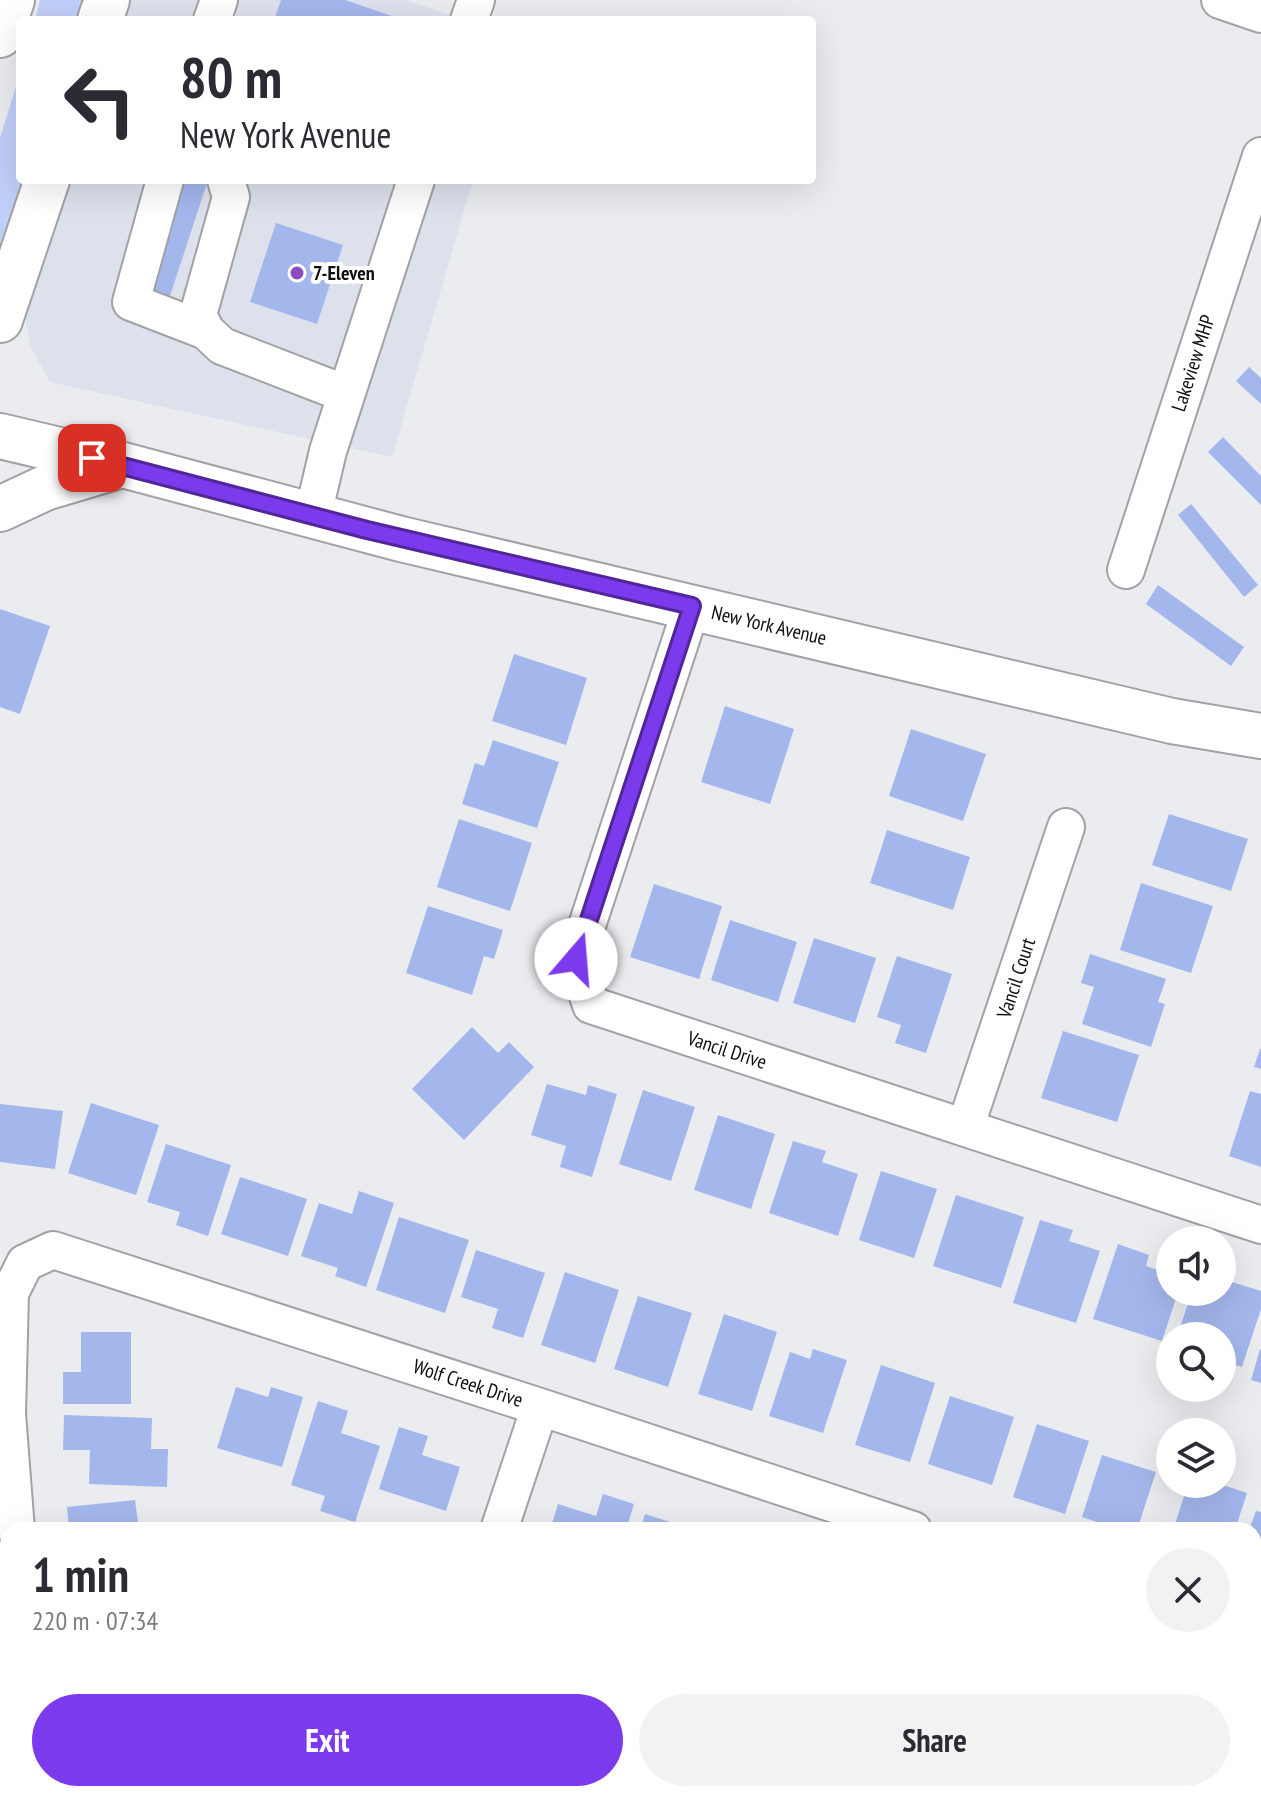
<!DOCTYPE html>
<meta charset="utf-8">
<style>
body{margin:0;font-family:"PT Sans Narrow",sans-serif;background:#f2f2f3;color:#2b2b33;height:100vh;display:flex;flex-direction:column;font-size:30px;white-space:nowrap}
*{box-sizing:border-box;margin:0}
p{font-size:26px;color:#7c7c81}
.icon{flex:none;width:44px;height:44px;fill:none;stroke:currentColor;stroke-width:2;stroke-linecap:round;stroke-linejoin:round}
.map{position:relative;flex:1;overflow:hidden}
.drawer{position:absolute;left:0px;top:1522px;width:1262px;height:280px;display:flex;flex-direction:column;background:#fff;border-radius:24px 24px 0 0;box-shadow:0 8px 32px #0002}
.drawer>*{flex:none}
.banner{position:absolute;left:16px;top:16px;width:800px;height:168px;border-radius:8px;box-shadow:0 8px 32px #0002;background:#fff;color:#2b2b33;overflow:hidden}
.fabs{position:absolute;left:1156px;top:1226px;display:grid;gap:16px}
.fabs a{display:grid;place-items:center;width:80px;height:80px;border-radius:50%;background:#fff;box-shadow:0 8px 32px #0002;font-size:40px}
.pin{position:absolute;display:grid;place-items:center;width:68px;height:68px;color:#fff;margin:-34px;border-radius:16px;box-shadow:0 4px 12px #0006}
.me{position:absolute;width:88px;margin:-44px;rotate:18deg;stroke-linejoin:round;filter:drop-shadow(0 0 6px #0008)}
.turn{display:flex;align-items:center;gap:28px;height:168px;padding:0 32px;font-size:36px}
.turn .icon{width:104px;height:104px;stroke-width:2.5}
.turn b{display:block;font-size:56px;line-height:68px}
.round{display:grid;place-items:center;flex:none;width:84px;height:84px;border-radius:42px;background:#f2f2f3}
.head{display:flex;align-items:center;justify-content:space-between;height:136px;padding:0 32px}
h1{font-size:48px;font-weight:800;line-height:60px}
.cta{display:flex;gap:16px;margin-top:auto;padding:16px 32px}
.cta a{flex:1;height:92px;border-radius:48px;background:#7c3aed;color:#fff;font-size:32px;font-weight:800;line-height:92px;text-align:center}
.cta a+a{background:#f2f2f3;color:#2b2b33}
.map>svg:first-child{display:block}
</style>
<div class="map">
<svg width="1261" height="1802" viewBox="0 0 1261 1802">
<rect width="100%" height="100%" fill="#ebecf0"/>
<!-- built -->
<path fill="#dde1ec" d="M127 0H406L465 20H120Z
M67 180H473L392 457 50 382 31 348 26 322 28 296Z"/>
<!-- green -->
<path fill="#c0cff9" d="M40 0H90L83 20H35Z
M20 74V180H29L0 268V138Z"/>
<!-- building -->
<path fill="#a4b7ec" d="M281 0H345L395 17 394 20H274Z
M180 180H208L168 302 143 292Z
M276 223 343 245 317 324 250 302Z
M1249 367 1261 378V404L1236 381Z
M1223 437 1261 476V505L1208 452Z
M1191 504 1258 585 1244 597 1178 515Z
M1158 585 1244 647 1231 666 1146 604Z
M0 609 50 626 20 714 0 707Z
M514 654 587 678 566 745 492 721Z
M725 706 794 729 770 804 701 782Z
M911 729 986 754 963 821 889 796Z
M493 740 559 762 537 828 462 804 475 763 484 766Z
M1169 814 1248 839 1231 891 1152 865Z
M459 819 532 843 510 911 437 887Z
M887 830 970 857 953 910 870 883Z
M1141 883 1213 906 1191 973 1120 950Z
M654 884 722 906 699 979 630 957Z
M428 906 503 930 494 959 484 956 472 995 406 973Z
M730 920 797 942 778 1002 711 980Z
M814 938 876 958 855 1023 793 1003Z
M1090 954 1166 979 1158 1002 1165 1004 1151 1047 1082 1024 1094 987 1081 983Z
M897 956 952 974 926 1053 895 1043 901 1025 877 1017Z
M472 1027 498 1053 509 1042 534 1067 464 1140 412 1089Z
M1063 1031 1139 1055 1117 1122 1041 1098Z
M1260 1049H1261V1069L1254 1067Z
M547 1084 586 1095 588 1085 617 1094 592 1177 560 1167 566 1146 531 1135Z
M643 1090 695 1107 671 1181 619 1164Z
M1250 1091 1261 1094V1167L1229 1156Z
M91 1103 159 1125 136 1195 68 1173Z
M0 1104 63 1111 55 1169 0 1162Z
M718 1115 775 1134 751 1209 694 1190Z
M793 1141 826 1151 822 1162 858 1174 838 1236 769 1213Z
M166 1144 231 1165 208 1236 176 1225 180 1212 147 1202Z
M881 1171 937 1189 914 1258 859 1240Z
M240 1177 307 1199 288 1256 221 1234Z
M359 1191 394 1203 366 1287 335 1276 338 1268 301 1256 319 1203 352 1214Z
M956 1195 1024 1217 1001 1288 933 1266Z
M399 1217 469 1240 445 1313 376 1290Z
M1040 1220 1073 1230 1069 1241 1100 1251 1076 1323 1013 1303Z
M1118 1244 1149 1255 1146 1266 1170 1274V1292H1178L1162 1341 1093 1319Z
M476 1250 545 1273 523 1338 492 1328 498 1309 461 1297Z
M565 1272 619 1290 595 1363 541 1345Z
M1222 1279 1261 1291V1309L1242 1367 1222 1361V1336H1177L1192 1292H1222Z
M638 1296 692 1313 668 1387 614 1369Z
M724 1314 777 1332 752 1411 698 1394Z
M81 1332H131V1404H63V1372H81Z
M813 1349 847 1360 823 1433 769 1416 790 1352 810 1359Z
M1260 1349 1261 1350V1383L1251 1380Z
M881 1365 935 1383 910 1462 855 1445Z
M236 1387 268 1397 271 1387 303 1397 282 1467 217 1448Z
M950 1396 1014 1417 992 1485 928 1464Z
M318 1401 348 1411 341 1433 380 1446 355 1522 320 1511 325 1496 291 1485Z
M64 1415 152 1418 151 1449H168L167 1487 89 1484 90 1450H63Z
M1037 1424 1089 1441 1065 1514 1013 1497Z
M399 1427 428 1436 422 1455 460 1467 446 1511 379 1489Z
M1102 1455 1156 1472 1137 1530H1121L1082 1517Z
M1188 1484H1220L1247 1493 1235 1530H1173Z
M603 1494 634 1504 626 1530H550L558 1504 596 1516Z
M135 1500 139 1530H69L67 1507Z
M1256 1511 1261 1512V1599L1254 1597V1530H1249Z
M645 1514 692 1529V1530H640Z
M115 1794H196L198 1802H116Z
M321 1794H383L384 1799 397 1797 398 1802H322Z
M530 1794H600L602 1802H532Z
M754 1794H815V1796L754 1800Z
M1185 1794H1249L1255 1802H1173Z"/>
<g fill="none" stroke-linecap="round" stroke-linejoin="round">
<defs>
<path id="minor" d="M1220 0 1261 14
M212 20 219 0
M469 20 476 0
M165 180 131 302 206 331
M226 180 231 197 198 315 206 331 222 346 346 394
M313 515 328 451 416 180
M1126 570 1261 156
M692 606 576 959 591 1005 1261 1225
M965 1128 1066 827
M16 1530 7 1414 10 1293 25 1263 53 1250 540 1407 913 1530
M499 1530 540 1407
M1254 1695 1261 1704
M57 1794 58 1802
M473 1794 475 1802
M899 1794 900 1802"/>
<path id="major" d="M100 20 107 0
M0 35 12 0
M0 320 47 180
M0 436 123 465 401 539 1172 721 1261 736
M0 509 45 488 122 465"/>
</defs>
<!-- minor casing -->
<use href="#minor" stroke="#a1a2a6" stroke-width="40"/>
<!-- major casing -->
<use href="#major" stroke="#a1a2a6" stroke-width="48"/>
<!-- minor -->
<use href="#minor" stroke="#fff" stroke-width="36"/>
<!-- major -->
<use href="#major" stroke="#fff" stroke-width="44"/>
</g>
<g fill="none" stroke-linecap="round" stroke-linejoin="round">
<defs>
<path id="route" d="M92 458 367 530 692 606 576 959"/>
</defs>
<!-- route casing -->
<use href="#route" stroke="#51269a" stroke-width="20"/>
<!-- route -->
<use href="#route" stroke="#7c3aed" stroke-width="14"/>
</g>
<!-- markers -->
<circle fill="#8e4bbf" stroke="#fff" stroke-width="3" cx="297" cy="273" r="8"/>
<g text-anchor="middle" stroke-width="8" stroke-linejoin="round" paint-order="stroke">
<!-- poi labels -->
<g font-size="20" font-weight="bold" fill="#0e0e10" stroke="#fff" text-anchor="start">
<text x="313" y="280">7-Eleven</text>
</g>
<!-- street labels -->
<g font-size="20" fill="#0e0e10" stroke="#fff">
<text transform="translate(1193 363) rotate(-72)" y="7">Lakeview MHP</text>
<text transform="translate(769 625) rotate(13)" y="7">New York Avenue</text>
<text transform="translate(1016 978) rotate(-72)" y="7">Vancil Court</text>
<text transform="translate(727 1050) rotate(18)" y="7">Vancil Drive</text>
<text transform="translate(468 1383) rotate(18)" y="7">Wolf Creek Drive</text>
</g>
</g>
</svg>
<div class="fabs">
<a><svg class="icon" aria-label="sound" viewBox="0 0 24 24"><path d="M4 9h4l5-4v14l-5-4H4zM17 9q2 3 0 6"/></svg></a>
<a><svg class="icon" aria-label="search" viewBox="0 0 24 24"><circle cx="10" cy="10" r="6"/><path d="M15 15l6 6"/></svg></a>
<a><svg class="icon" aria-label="layers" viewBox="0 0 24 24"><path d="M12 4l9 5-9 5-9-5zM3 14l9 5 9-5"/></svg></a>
</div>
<div class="pin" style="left:92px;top:458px;background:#d93025"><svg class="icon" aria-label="arrive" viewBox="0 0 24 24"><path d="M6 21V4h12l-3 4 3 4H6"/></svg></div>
<svg class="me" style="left:576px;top:959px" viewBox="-20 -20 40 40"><circle r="19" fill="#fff"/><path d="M0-13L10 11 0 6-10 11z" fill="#7c3aed"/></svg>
<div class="banner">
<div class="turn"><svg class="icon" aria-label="left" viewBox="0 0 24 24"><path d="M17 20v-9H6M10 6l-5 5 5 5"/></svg><div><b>80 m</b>New York Avenue</div></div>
</div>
<section class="drawer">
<div class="head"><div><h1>1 min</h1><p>220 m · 07:34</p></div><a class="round"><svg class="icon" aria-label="close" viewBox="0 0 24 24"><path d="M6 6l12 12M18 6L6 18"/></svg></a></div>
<div class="cta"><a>Exit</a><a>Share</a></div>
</section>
</div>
